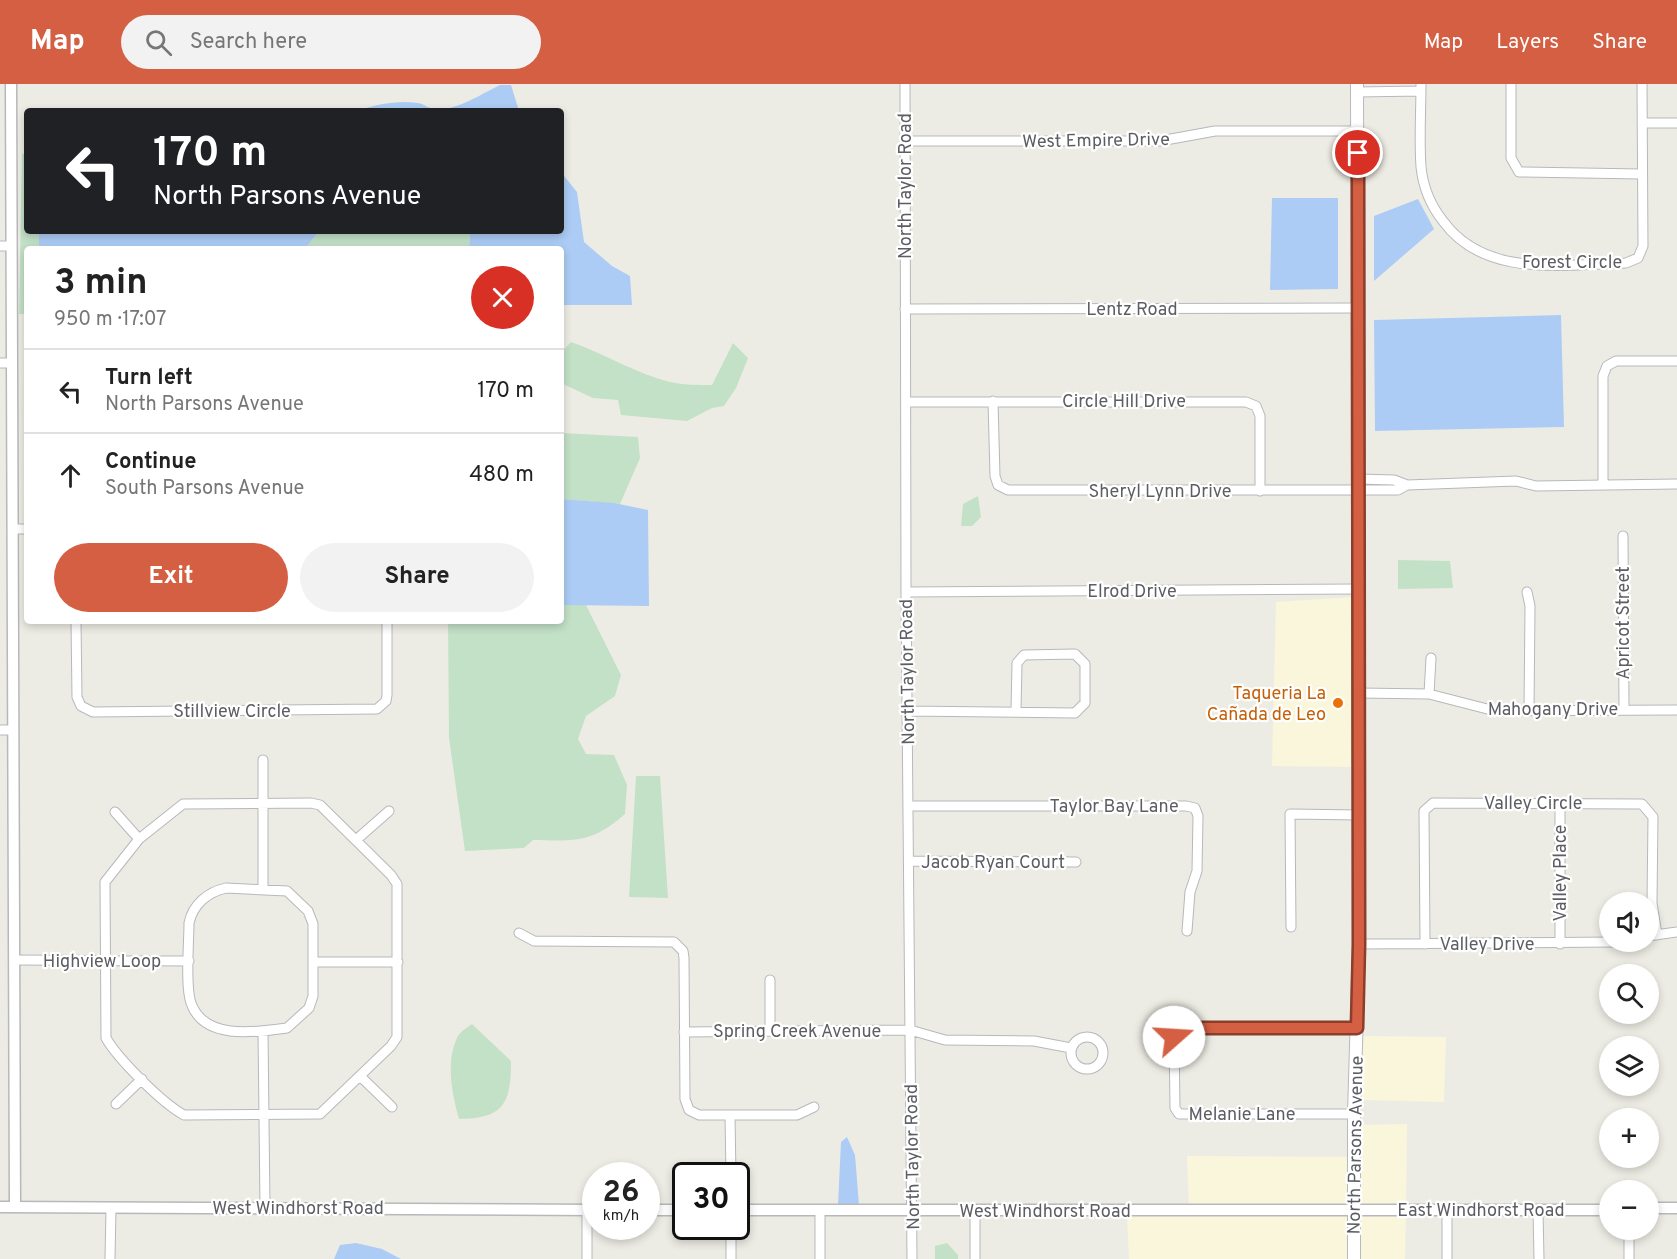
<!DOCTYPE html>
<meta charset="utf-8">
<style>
body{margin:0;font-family:Overpass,sans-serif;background:#f2f2f2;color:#222;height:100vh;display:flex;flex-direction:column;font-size:22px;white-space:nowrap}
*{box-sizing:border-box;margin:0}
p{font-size:20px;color:#767676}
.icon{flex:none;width:33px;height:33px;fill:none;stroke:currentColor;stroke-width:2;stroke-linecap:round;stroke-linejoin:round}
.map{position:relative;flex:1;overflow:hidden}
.sheet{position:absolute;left:24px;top:162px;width:540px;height:378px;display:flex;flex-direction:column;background:#fff;border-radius:6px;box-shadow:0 3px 9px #0003}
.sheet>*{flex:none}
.banner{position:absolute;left:24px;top:24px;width:540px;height:126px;border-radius:6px;box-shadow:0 3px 9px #0003;background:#202124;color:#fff;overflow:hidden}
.buttons{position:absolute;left:1599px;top:808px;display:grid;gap:12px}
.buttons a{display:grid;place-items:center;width:60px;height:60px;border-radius:50%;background:#fff;box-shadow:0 3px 9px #0003;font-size:30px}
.speed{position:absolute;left:582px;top:1078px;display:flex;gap:12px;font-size:30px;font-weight:700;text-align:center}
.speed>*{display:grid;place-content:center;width:78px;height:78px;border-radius:50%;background:#fff;box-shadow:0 3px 9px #0003;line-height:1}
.speed small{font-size:15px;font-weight:400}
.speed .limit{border:3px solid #111;border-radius:9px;background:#fff;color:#111}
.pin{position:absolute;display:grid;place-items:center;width:51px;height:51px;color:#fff;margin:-26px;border:3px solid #fff;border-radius:50%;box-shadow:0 2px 6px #0007}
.me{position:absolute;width:66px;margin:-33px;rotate:71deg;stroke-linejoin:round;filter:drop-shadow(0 0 4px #0008)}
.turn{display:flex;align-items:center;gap:21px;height:126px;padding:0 30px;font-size:27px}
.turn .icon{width:78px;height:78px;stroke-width:2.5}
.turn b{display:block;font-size:42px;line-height:51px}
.round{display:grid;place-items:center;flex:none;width:63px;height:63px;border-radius:32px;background:#f2f2f2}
.summary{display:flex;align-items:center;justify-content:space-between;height:102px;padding:0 30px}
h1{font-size:36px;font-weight:700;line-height:45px}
.action{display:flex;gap:12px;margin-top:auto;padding:12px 30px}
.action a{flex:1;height:69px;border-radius:36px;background:#d45f42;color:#fff;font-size:24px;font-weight:700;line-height:69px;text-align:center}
.action a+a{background:#f2f2f2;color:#222}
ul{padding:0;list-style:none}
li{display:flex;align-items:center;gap:18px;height:84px;padding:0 30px;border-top:2px solid #e0e0e0}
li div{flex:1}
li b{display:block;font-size:22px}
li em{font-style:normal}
header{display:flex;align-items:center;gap:36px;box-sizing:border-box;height:84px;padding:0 30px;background:#d45f42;color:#fff}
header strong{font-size:28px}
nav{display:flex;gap:33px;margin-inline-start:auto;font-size:21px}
.search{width:420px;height:54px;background:#f2f2f2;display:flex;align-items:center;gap:15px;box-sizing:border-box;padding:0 21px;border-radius:33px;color:#767676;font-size:22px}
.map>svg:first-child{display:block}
</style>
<header>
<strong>Map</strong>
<div class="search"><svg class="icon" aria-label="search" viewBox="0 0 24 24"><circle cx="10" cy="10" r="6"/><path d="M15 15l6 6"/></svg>Search here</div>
<nav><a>Map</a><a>Layers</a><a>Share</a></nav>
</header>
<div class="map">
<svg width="1677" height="1175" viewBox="0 0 1677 1175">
<rect width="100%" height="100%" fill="#edece4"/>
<!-- commercial -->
<path fill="#f9f6dc" d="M1354 513 1355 683 1272 682 1276 518Z
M1362 952 1446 953 1444 1018 1362 1016Z
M1407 1040 1406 1122 1357 1121 1358 1041Z
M1187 1072 1350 1073V1121L1189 1123Z
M1350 1129V1175H1129L1127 1132H1300Z
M1357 1129 1406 1131 1405 1175H1358Z"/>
<!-- green -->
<path fill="#c3e1c7" d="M27 69V147H39V165H27V230H19L22 70Z
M319 147H470L469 165H305Z
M571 258C605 270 635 289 670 298 683 301 698 301 712 301L733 259 748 274 736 304 724 322 712 324 687 337 621 331 618 316 593 314 561 299V269Z
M561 349 638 353 640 374 620 420 561 415Z
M978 412 981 433 972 442H961L963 420Z
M1398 476 1450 477 1453 504 1398 505Z
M561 521H586L621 591 615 612 586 632 578 655 586 670 614 671 627 701 625 730C592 759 576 757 533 756L524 764 465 767 449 654 448 537H561Z
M636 692H660L668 814 629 813Z
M472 940 511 977C511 1018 505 1035 459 1035 452 1010 445 977 458 952 461 947 468 943 472 940Z
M947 1159 958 1171V1175H935V1162Z"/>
<!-- water -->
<path fill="#acccf5" d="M500 1H511L519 27H358C376 20 398 16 418 19 424 20 429 25 435 25 457 27 481 10 500 1Z
M561 88 577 108 584 158 612 182 630 192 632 221H561V165H469L470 147H561Z
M1272 114H1338V205L1270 206Z
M1418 115 1434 145 1374 197V132Z
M39 147H319L305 165H39Z
M1561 231 1564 343 1375 347 1374 236Z
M561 415 614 419 648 426 649 522 561 521Z
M847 1053 855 1071 859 1121H838L841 1058Z
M356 1159 382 1165 401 1175H334L340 1161Z"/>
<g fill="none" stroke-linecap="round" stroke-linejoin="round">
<defs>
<path id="minor" d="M905 0 906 508 912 1175
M1421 0C1421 27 1419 55 1421 83 1423 102 1431 122 1443 137 1485 195 1564 180 1626 179L1638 174 1643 162 1642 0
M1511 0V74L1519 88 1641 90
M1357 8 1421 7
M1642 39H1677
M905 57H1160L1215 47H1358
M0 162H10
M905 225 1358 224
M0 279H12
M993 317 995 392 998 401 1008 406H1398L1407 401
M906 318H1246L1256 322 1260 332V407
M1358 395 1394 396 1407 401 1516 397 1536 402 1677 400
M1603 401V292L1607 282 1616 277H1677
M13 445H27
M1623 452 1624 626
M906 508 1358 505
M1527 508 1530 522 1529 626
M76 537 77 613 81 622 93 628 377 625 386 617 387 611V537
M1359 609 1429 610 1495 627 1677 626
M1429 610 1431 574
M907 627 1075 629 1085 619V580L1075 570 1024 571 1017 579 1016 627
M0 646H13
M263 676V804
M311 719 320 721 391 791 397 800V953L391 962 320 1030 184 1031C162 1019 118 975 106 954L105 798 139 755 183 720Z
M1560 719V860
M908 722H1186L1195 724 1198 732 1197 787 1190 808 1187 847
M115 728 139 755
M356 756 389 727
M909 777 1076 778
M226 804 287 807 308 827 313 840V912L309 924 287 944C257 948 204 957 191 919 185 902 189 859 189 839 193 820 208 808 226 804Z
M1291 843 1290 730 1359 731
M519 849 534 857 674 858 683 867 684 874 685 1015 689 1026 699 1031H797L814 1023
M1648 852 1677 848
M1359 860 1615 858
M1425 860 1424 727 1433 719 1642 720 1653 733 1652 819 1657 851
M14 876 189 877
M313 878H398
M770 896V947
M263 947 265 1124
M684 948 910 946 945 956 1034 957 1071 964
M1071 969a16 16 0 1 1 32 0a16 16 0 1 1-32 0Z
M360 992 392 1023
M116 1020 142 995
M1354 1030H1179L1175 1024 1174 953 1177 947 1183 944H1357
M730 1032 731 1092
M587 1126V1175
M1538 1126 1539 1175
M975 1127V1175
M1447 1128V1175
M110 1175 111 1124
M731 1175V1143
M820 1175V1126
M1629 1175V1146"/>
<path id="tertiary" d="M11 0 15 1123
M0 1123 596 1126
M1648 1124H1677
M646 1126H686
M736 1126H1610"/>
<path id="secondary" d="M1354 1175V1030L1359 860 1357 0"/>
</defs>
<!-- minor casing -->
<use href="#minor" stroke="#b6b8bc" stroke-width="11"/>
<!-- tertiary casing -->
<use href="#tertiary" stroke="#b6b8bc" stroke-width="13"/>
<!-- secondary casing -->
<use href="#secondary" stroke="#b7b9be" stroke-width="14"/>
<!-- minor -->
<use href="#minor" stroke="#fff" stroke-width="9"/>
<!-- tertiary -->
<use href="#tertiary" stroke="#fff" stroke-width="10"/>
<!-- secondary -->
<use href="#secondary" stroke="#fff" stroke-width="12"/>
</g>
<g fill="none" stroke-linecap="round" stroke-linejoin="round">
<defs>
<path id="route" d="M1174 953 1177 947 1184 944H1357L1359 860 1358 69"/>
</defs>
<!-- route casing -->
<use href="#route" stroke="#8a3e2b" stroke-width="15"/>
<!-- route -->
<use href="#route" stroke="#d45f42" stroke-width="10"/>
</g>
<!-- markers -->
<circle fill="#e8710a" stroke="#fff" stroke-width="2" cx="1338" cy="619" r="6"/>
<g text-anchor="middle" stroke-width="4.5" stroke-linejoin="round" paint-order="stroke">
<!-- street labels -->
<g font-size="18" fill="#5c5e63" stroke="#fff">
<text transform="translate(1096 56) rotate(-1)" y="6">West Empire Drive</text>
<text transform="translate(905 102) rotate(-90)" y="6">North Taylor Road</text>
<text x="1572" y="184">Forest Circle</text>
<text x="1132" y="231">Lentz Road</text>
<text x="1124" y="323">Circle Hill Drive</text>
<text x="1160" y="413">Sheryl Lynn Drive</text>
<text x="1132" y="513">Elrod Drive</text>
<text transform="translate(1623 539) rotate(-90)" y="6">Apricot Street</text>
<text transform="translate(907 588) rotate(-91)" y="6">North Taylor Road</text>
<text x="1553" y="631">Mahogany Drive</text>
<text x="232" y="633">Stillview Circle</text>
<text x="1533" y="725">Valley Circle</text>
<text x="1114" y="728">Taylor Bay Lane</text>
<text x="993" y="784">Jacob Ryan Court</text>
<text transform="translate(1560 789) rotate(-90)" y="6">Valley Place</text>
<text x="1487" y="866">Valley Drive</text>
<text x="102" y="883">Highview Loop</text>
<text x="797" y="953">Spring Creek Avenue</text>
<text x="1242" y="1036">Melanie Lane</text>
<text transform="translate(1355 1061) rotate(-89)" y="6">North Parsons Avenue</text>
<text transform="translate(912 1073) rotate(-91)" y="6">North Taylor Road</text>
<text x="298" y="1130">West Windhorst Road</text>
<text x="1481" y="1132">East Windhorst Road</text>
<text x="1045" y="1133">West Windhorst Road</text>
</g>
<!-- food labels -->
<g font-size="18" fill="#c56008" stroke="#fff" text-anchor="end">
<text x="1326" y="615">Taqueria La<tspan x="1326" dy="21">Cañada de Leo</tspan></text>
</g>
</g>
</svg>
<div class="buttons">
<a><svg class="icon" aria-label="sound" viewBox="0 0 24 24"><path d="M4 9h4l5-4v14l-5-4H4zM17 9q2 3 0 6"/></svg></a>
<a><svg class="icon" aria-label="search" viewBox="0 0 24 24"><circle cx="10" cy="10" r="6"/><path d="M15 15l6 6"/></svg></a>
<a><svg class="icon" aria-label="layers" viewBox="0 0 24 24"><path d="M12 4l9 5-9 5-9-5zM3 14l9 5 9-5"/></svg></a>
<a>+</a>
<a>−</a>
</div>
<div class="speed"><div>26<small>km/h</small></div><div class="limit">30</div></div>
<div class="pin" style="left:1358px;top:69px;background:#d93025"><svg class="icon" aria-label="arrive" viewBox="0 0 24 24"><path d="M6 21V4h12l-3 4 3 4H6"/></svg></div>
<svg class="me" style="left:1174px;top:953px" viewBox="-20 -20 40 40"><circle r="19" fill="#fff"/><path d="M0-13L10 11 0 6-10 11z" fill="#d45f42"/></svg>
<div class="banner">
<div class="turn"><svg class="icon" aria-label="left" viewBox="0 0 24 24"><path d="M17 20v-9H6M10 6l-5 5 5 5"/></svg><div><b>170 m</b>North Parsons Avenue</div></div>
</div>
<section class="sheet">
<div class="summary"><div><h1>3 min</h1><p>950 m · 17:07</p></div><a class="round" style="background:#d93025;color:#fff"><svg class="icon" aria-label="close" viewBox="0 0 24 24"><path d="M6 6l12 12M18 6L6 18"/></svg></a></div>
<ul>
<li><svg class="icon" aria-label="left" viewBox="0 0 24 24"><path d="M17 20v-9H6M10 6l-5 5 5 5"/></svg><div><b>Turn left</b><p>North Parsons Avenue</p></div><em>170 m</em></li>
<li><svg class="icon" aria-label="ahead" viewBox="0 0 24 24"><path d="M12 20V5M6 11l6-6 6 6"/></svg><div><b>Continue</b><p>South Parsons Avenue</p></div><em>480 m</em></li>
</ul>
<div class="action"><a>Exit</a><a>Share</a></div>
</section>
</div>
